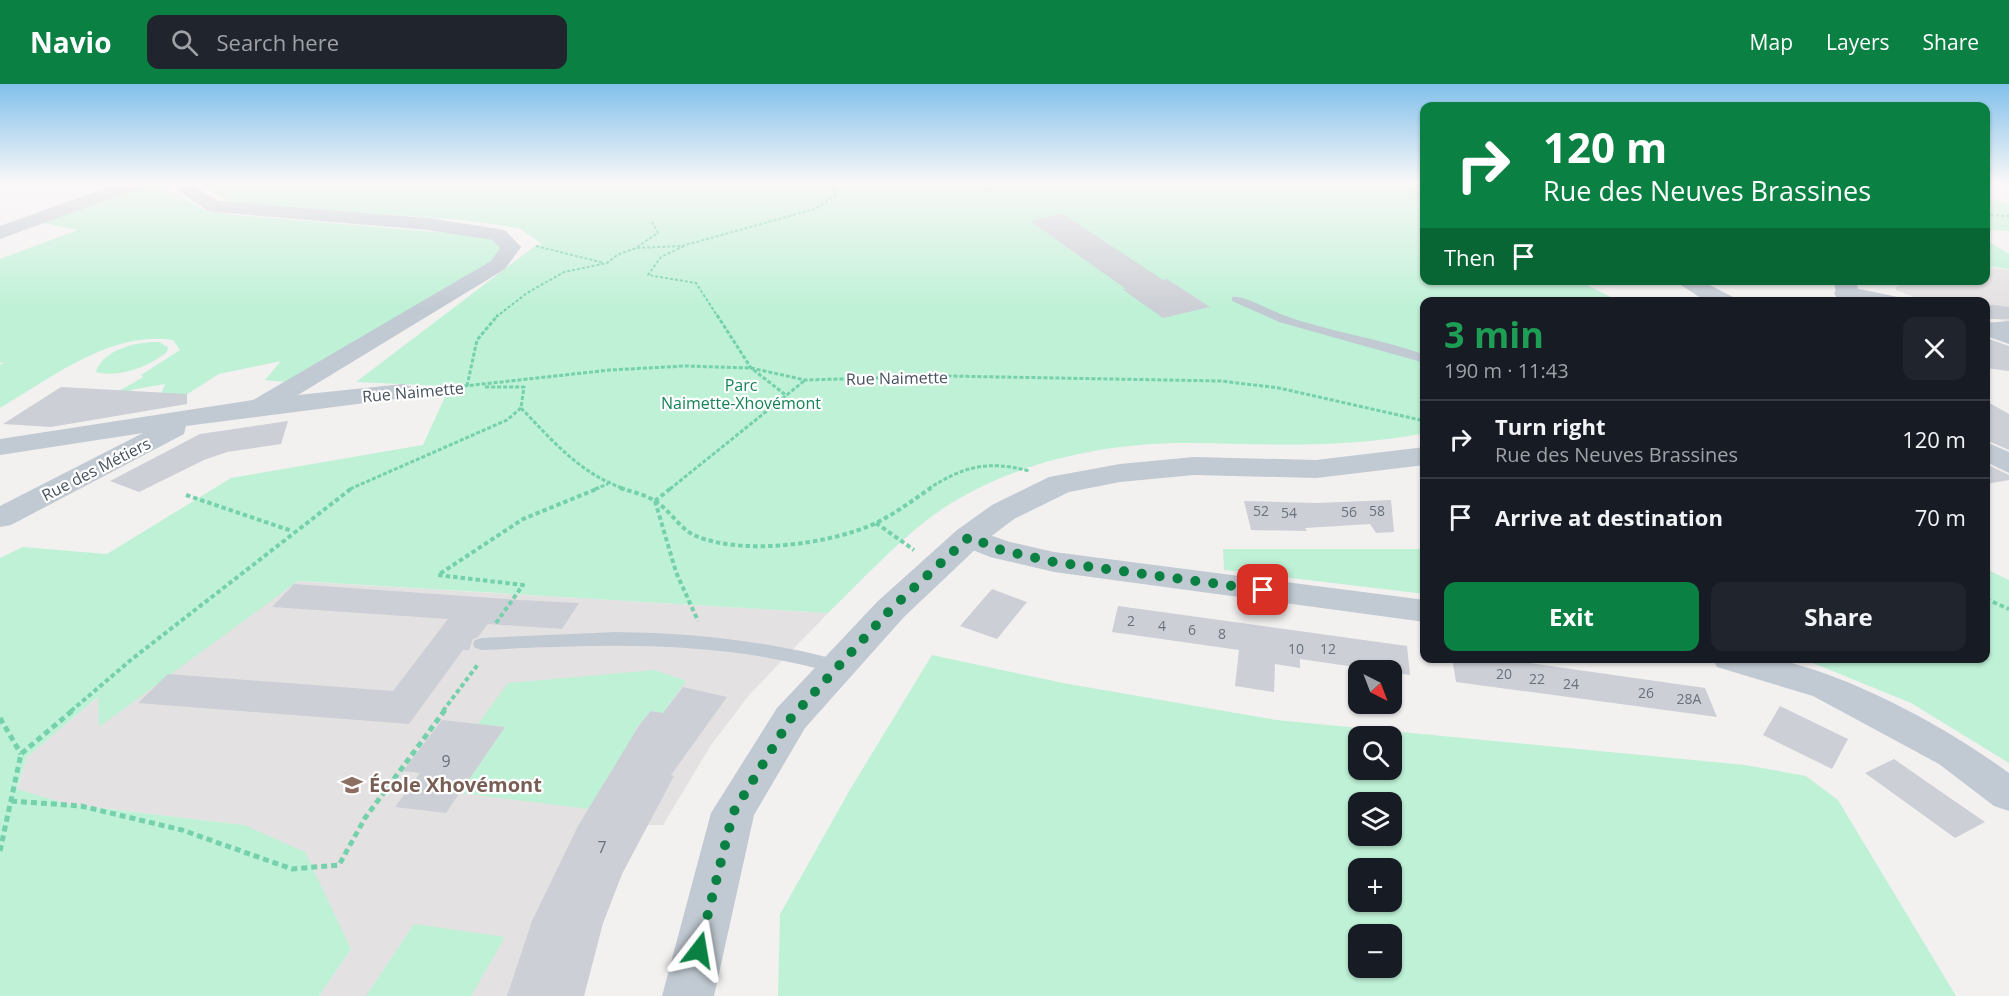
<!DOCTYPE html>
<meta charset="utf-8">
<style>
body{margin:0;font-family:"Open Sans",sans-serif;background:#20242c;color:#f1f3f6;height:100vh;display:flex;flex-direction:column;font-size:22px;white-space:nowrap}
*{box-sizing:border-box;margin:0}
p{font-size:20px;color:#9ea1a6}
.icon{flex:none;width:33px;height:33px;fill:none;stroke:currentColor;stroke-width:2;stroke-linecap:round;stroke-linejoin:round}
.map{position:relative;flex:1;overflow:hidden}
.drawer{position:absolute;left:1420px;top:213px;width:570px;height:366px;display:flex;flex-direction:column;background:#171b24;border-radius:12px;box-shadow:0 2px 4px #0004}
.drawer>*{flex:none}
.hud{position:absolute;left:1420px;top:18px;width:570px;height:183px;border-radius:12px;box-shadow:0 2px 4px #0004;background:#0b8043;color:#fff;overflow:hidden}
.needle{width:39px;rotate:138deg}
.tools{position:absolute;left:1348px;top:576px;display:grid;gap:12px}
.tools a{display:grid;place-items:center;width:54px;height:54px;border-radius:12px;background:#171b24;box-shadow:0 2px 4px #0004;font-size:30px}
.pin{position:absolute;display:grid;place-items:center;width:51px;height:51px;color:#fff;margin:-26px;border-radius:12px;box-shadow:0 3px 9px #0006}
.me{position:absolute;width:66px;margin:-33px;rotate:14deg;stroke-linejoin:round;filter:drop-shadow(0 0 4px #0008)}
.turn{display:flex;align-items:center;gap:21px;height:126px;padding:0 24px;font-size:27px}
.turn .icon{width:78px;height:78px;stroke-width:2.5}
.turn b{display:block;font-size:42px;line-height:51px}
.then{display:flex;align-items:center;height:57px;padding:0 24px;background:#0003;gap:12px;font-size:22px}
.round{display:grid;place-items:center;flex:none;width:63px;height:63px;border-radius:12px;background:#20242c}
.summary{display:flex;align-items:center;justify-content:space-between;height:102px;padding:0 24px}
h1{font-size:36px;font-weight:700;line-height:45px;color:#1e9e55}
.button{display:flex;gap:12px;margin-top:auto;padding:12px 24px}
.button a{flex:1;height:69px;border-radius:12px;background:#0b8043;color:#fff;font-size:24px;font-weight:700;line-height:69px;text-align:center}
.button a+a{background:#20242c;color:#f1f3f6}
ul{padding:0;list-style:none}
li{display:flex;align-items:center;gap:18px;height:78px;padding:0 24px;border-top:2px solid #363941}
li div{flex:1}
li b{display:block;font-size:22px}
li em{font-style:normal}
header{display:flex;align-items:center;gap:36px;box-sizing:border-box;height:84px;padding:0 30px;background:#0b8043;color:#fff}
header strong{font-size:28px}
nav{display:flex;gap:33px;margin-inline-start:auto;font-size:21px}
.search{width:420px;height:54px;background:#20242c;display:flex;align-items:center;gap:15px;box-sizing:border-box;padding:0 21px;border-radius:12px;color:#9ea1a6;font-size:22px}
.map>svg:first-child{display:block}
</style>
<header>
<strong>Navio</strong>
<div class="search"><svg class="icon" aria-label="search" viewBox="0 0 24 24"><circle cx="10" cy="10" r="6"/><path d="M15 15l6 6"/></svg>Search here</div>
<nav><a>Map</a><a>Layers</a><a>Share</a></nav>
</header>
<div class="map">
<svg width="2009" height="912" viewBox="0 0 2009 912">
<rect width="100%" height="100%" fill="#f3f0f0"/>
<!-- education -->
<path fill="#e4e1e2" d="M1986 183 2009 186V238L1986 233V218L1923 217 1896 206V203L1902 200 1901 197 1986 196Z
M277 496 828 529 750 610 711 661 663 741H647L622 790 603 839 584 912H319L351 865 244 741 67 720 17 706 27 673 134 583Z"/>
<!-- green -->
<path fill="#bef1d6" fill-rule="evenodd" d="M199 98H1425V196L1579 197 1619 217 1425 218V349C1343 365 1272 360 1189 359 1101 358 998 381 927 436 891 464 860 498 828 529L298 497 99 643 98 613 27 673 17 705 67 720 244 741 305 768 351 865 319 912H0V474L23 463 107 470 231 394 423 361 449 304 444 302 356 298 535 162 542 160 519 144 462 136 231 119Z
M159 100 206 127 225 130 436 148 441 145 490 154 497 158 502 166 496 175 285 298 265 296 281 277 219 290 170 321 155 325 165 300 131 306 127 314H107L143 293 141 291 180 266 173 256C109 247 52 294 0 324V281L5 278 0 279V175L78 146 43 139 146 101Z
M1986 112 2009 120V147L1986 146Z
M1986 156 2009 170V185L1986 182Z
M159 258 168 263 167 268C148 283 120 294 96 288 103 265 138 257 159 258Z
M1223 465H1425V510L1224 486Z
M1986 485 2009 496V679L1911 619 1803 575 1986 574Z
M932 571 1063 599 1276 636 1745 681 1806 692 1838 716 1956 912H778L780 830 851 704ZM1359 652H1392V686H1359ZM1359 718H1392V752H1359ZM1359 784H1392V818H1359ZM1359 850H1392V884H1359Z
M655 586 686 597 663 629 651 627 635 646 646 650 589 725 460 709 505 643 478 640 508 599Z
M414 840 505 853 471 912H366Z"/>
<!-- building -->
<path fill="#cccfd5" d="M1063 130 1163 196 1167 195 1210 223 1163 234 1122 205H1126L1030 137Z
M1986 220 2009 223V235H1986Z
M1986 254 2009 262V287L1986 284Z
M61 303 187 310V320L51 343 3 340Z
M1986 317 2009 330V366L1986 356Z
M288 337 281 360 227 368 204 376 139 408 110 397 200 350Z
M1986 380 2009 391V396L1986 400Z
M1391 416 1394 448 1376 449 1370 440 1305 444 1307 447 1251 446 1244 417 1316 419Z
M294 500 520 516 579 519 562 545 488 540 478 553 473 555 469 566H463L409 640 138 619 168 590 393 607 448 535 272 523Z
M992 505 1027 518 997 555 960 542Z
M1118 522 1407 562 1410 591 1300 575V584L1275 580 1274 608 1235 602 1239 566 1112 548Z
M1452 574H1494L1705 604 1717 633 1456 598Z
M683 603 727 613 671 691 674 692 622 790 603 839 584 912H507L532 837 578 742 640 640 651 627 663 629Z
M1780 622 1848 655 1832 685 1763 651Z
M442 636 505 643 446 729 395 723 420 689 403 687Z
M1894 675 1937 705 1985 738 1955 754 1865 689Z"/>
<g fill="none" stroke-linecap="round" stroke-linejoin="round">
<!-- path-far3 -->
<path stroke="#74d1ab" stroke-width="2" stroke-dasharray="3 2" stroke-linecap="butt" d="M977 98 992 104
M1986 131 2009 132
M536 162 604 179
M682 162 815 125 836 111 831 98
M684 162 661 173 648 191 696 199 718 233
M637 163 658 149 652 138
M496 233 527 209 564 188 607 179 617 171 636 164 683 162"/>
<!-- path-far2 -->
<path stroke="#74d1ab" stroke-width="3" stroke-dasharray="4 2" stroke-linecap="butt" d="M717 231 751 284 787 312
M467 302 477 256 498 231
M428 306 610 286 685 282 751 284 805 296 947 292 1221 297 1279 304 1425 337
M521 324C553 357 580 390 625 405
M350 405 507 336 521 324 524 303H484
M595 405 608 400
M670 405 804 297
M928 405C964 382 988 376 1029 387"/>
<!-- path-far1 -->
<path stroke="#74d1ab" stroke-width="4" stroke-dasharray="4.5 3" stroke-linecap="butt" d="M620 404C633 408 647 411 658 419 672 429 681 446 696 452 744 472 831 460 876 439 896 429 913 416 931 404
M186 411 292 447
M655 417 671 404
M655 417 676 488 698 537
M876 439 914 466
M1986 515 2009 525
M496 539 523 501 438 491 523 435 599 404
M71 627 132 575 352 404
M443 627 479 579"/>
<!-- path -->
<path stroke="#74d1ab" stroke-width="5" stroke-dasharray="6 4" stroke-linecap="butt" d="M0 634 21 670
M11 717 81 722 182 746 292 785 339 781 365 734 445 626
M0 767 21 670 73 626"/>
<!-- service -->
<path fill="#c1c9d2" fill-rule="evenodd" d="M1232 213C1243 210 1271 227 1283 231 1329 248 1379 254 1425 271V279L1279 238 1232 217Z
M2009 237V245L1986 247V239Z
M616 548C695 549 769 557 845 578L848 583 845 588 838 590C718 555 605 560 482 566L475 564 473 560 475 556 482 554Z"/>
<!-- minor -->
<path fill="#c1c9d2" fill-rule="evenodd" d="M123 98H148L145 102 0 155V142Z
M167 98H188L218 117 428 134 499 145 506 147 521 163 505 185 298 311 403 300 412 303 416 308 412 313 186 342 184 350 11 441 0 443V422L143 349 0 371V355L253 316 491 177 500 164 493 156 428 146 213 128 206 126Z
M1673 196H1700L1733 213 1736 218H1707Z
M1845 202 1898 213 1901 218H1854L1837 214 1834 209 1837 204Z
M1986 237 2009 245V260L1986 252Z
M1986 358 2009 368V389L1986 378Z
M969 444 1010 458 1054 468 1425 516V538L1054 488 990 473 958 460 953 453 958 446Z
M1712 574C1732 574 1757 571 1776 575 1853 592 1946 643 2009 689V727L1994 722 1939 680 1813 612 1717 583Z"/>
<!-- tertiary -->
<path fill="#c1c9d2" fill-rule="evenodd" d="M1834 196H1856L1861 218H1837Z
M1425 363V381L1316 394 1194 391 1120 398 1069 408 1014 435 981 460 904 533 805 644 754 731 714 912H662L711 729 777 624 878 517 957 446 992 421 1049 393 1120 380 1194 373 1316 376Z"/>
</g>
<!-- sky -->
<linearGradient id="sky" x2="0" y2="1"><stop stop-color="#82c0eb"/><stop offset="0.44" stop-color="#faf8f8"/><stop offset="1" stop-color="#faf8f8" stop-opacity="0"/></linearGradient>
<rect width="2009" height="225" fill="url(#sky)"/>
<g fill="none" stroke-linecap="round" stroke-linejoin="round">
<!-- route -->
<path stroke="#0b8043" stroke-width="10" stroke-dasharray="0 18" d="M699 866 733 729 791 634 891 525 969 453 1001 466 1054 478 1263 506"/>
</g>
<!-- icons -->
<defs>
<symbol id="school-bare" viewBox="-9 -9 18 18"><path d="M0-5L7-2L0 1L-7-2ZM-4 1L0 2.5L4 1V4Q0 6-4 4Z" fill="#8d6e63" stroke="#fff" stroke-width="2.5" paint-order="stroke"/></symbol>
</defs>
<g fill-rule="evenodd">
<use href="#school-bare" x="337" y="686" width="30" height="30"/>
</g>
<g text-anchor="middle" stroke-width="4.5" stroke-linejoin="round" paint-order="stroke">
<!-- number labels -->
<g font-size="14" fill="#68717c">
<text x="1261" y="432">52</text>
<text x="1377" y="432">58</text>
<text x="1349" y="433">56</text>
<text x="1289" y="434">54</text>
<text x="1131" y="542">2</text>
<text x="1162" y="547">4</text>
<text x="1192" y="551">6</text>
<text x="1222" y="555">8</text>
<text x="1296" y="570">10</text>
<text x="1328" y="570">12</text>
<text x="1504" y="595">20</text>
<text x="1537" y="600">22</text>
<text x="1571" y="605">24</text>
<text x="1646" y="614">26</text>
<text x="1689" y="620">28A</text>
</g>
<!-- street labels -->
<g font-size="16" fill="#47525f" stroke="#fff">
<text transform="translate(897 294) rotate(-1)" y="6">Rue Naimette</text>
<text transform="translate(413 308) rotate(-5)" y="6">Rue Naimette</text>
<text transform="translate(96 385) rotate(-27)" y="6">Rue des Métiers</text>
</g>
<!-- park labels -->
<g font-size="16" fill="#148456" stroke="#fff">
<text x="741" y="307">Parc<tspan x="741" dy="18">Naimette-Xhovémont</tspan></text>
</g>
<!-- near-number labels -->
<g font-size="16" fill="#68717c">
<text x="446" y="683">9</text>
<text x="602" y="769">7</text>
</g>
<!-- near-education labels -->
<g font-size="20" font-weight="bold" fill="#785e54" stroke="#fff" text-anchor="start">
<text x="369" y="708">École Xhovémont</text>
</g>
</g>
</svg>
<div class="tools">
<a><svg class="needle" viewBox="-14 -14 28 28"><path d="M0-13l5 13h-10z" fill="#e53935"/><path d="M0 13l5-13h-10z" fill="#9ea1a6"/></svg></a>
<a><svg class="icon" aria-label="search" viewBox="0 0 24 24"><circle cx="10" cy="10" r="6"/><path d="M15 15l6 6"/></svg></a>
<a><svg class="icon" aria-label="layers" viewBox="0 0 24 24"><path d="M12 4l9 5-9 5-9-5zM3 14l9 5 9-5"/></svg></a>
<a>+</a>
<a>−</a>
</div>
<div class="pin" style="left:1263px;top:506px;background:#d93025"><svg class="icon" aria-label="arrive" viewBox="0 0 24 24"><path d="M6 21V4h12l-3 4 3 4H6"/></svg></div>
<svg class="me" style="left:699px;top:866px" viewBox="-20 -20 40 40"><path d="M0-17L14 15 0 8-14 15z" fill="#0b8043" stroke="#fff" stroke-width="4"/></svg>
<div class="hud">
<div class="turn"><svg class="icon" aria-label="right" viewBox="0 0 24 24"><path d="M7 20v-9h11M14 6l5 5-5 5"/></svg><div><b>120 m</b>Rue des Neuves Brassines</div></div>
<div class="then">Then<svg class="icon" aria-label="arrive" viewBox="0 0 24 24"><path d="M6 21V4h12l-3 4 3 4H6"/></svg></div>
</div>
<section class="drawer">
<div class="summary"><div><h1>3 min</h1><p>190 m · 11:43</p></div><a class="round"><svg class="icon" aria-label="close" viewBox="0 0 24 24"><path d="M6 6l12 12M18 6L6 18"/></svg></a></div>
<ul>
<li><svg class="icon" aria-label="right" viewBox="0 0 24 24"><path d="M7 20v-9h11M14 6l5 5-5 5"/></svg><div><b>Turn right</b><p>Rue des Neuves Brassines</p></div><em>120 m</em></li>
<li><svg class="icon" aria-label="arrive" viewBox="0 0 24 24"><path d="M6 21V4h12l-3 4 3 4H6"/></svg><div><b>Arrive at destination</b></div><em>70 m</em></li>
</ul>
<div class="button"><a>Exit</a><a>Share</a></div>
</section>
</div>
